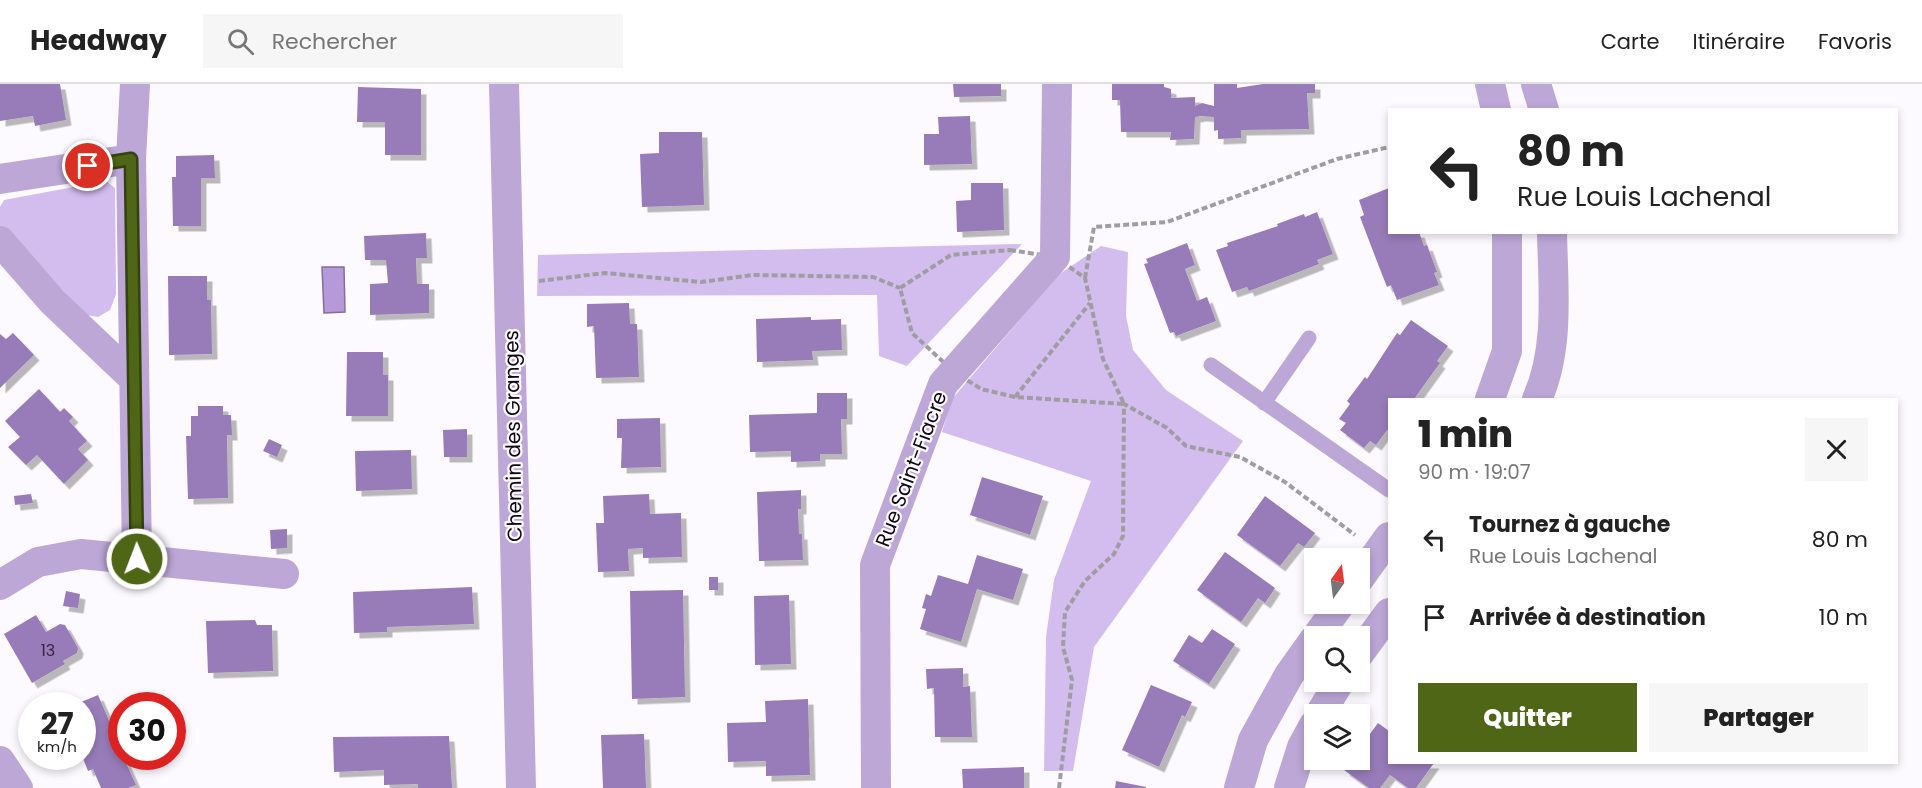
<!DOCTYPE html>
<html lang="fr">
<meta charset="utf-8">
<style>
body{margin:0;font-family:Poppins,sans-serif;background:#f6f6f6;color:#222;height:100vh;display:flex;flex-direction:column;font-size:22px;white-space:nowrap}
*{box-sizing:border-box;margin:0}
p{font-size:20px;color:#767676}
.icon{flex:none;width:33px;height:33px;fill:none;stroke:currentColor;stroke-width:2;stroke-linecap:round;stroke-linejoin:round}
.map{position:relative;flex:1;overflow:hidden}
.drawer{position:absolute;left:1388px;top:314px;width:510px;height:366px;display:flex;flex-direction:column;background:#fff;border-radius:0px;box-shadow:0 3px 9px #0003}
.drawer>*{flex:none}
.hud{position:absolute;left:1388px;top:24px;width:510px;height:126px;border-radius:0px;box-shadow:0 3px 9px #0003;background:#fff;color:#222;overflow:hidden}
.needle{width:39px;rotate:14deg}
.buttons{position:absolute;left:1304px;top:464px;display:grid;gap:12px}
.buttons a{display:grid;place-items:center;width:66px;height:66px;border-radius:0px;background:#fff;box-shadow:0 3px 9px #0003;font-size:30px}
.speed{position:absolute;left:18px;top:608px;display:flex;gap:12px;font-size:30px;font-weight:700;text-align:center}
.speed>*{display:grid;place-content:center;width:78px;height:78px;border-radius:50%;background:#fff;box-shadow:0 3px 9px #0003;line-height:1}
.speed small{font-size:15px;font-weight:400}
.speed .limit{border:9px solid #d22;background:#fff;color:#111}
.pin{position:absolute;display:grid;place-items:center;width:51px;height:51px;color:#fff;margin:-26px;border:3px solid #fff;border-radius:50%;box-shadow:0 2px 6px #0007}
.me{position:absolute;width:66px;margin:-33px;rotate:359deg;stroke-linejoin:round;filter:drop-shadow(0 0 4px #0008)}
.turn{display:flex;align-items:center;gap:21px;height:126px;padding:0 30px;font-size:27px}
.turn .icon{width:78px;height:78px;stroke-width:2.5}
.turn b{display:block;font-size:42px;line-height:51px}
.round{display:grid;place-items:center;flex:none;width:63px;height:63px;border-radius:0px;background:#f6f6f6}
.headline{display:flex;align-items:center;justify-content:space-between;height:102px;padding:0 30px}
h1{font-size:36px;font-weight:800;line-height:45px}
.cta{display:flex;gap:12px;margin-top:auto;padding:12px 30px}
.cta a{flex:1;height:69px;border-radius:0px;background:#4e6615;color:#fff;font-size:24px;font-weight:800;line-height:69px;text-align:center}
.cta a+a{background:#f6f6f6;color:#222}
ul{padding:0;list-style:none}
li{display:flex;align-items:center;gap:18px;height:78px;padding:0 30px}
li div{flex:1}
li b{display:block;font-size:22px}
li em{font-style:normal}
header{display:flex;align-items:center;gap:36px;box-sizing:border-box;height:84px;padding:0 30px;background:#fff;border-bottom:2px solid #e0e0e0}
header strong{font-size:28px}
nav{display:flex;gap:33px;margin-inline-start:auto;font-size:21px}
.search{width:420px;height:54px;background:#f6f6f6;display:flex;align-items:center;gap:15px;box-sizing:border-box;padding:0 21px;border-radius:0px;color:#767676;font-size:22px}
.map>svg:first-child{display:block}
</style>
<header>
<strong>Headway</strong>
<div class="search"><svg class="icon" aria-label="search" viewBox="0 0 24 24"><circle cx="10" cy="10" r="6"/><path d="M15 15l6 6"/></svg>Rechercher</div>
<nav><a>Carte</a><a>Itinéraire</a><a>Favoris</a></nav>
</header>
<div class="map">
<svg width="1922" height="704" viewBox="0 0 1922 704">
<defs>
<filter id="shadow"><feDropShadow dx="5.5" dy="5.5" stdDeviation="0" flood-color="#0004"/></filter>
</defs>
<rect width="100%" height="100%" fill="#fcfafe"/>
<!-- green -->
<path fill="#d3bdee" d="M106 97 115 104 116 210 110 226 98 233 86 231 0 142V123L4 116Z
M1022 160 907 282 879 272 877 211 537 212 538 171Z
M1101 162 1128 168 1126 232 1133 266 1166 306 1243 357 1094 563 1073 687H1044L1046 553 1054 496 1091 397 942 348 952 315 1058 191Z"/>
<!-- water -->
<path fill="#b699d9" stroke="#836e9c" stroke-width="1.5" d="M322 183H344L345 228 324 229Z"/>
<!-- building -->
<path fill="#987bb9" filter="url(#shadow)" d="M0 0H60L66 36 35 42 33 32 0 37Z
M953 0H1001V12L954 13Z
M1112 0H1164V3L1171 5V14L1195 13V22L1202 19 1214 22V0H1237V4L1263 0H1315V9H1307L1309 45 1241 46V54L1218 55V46L1214 47V33L1201 32 1195 33 1194 55 1170 56 1171 48H1121L1120 16H1112Z
M358 3 421 5V71H385V38H357Z
M970 32 972 80 924 81V50H939L938 33Z
M659 48H702L704 121 642 123 640 70 659 69Z
M214 71 215 94H201V142H173L172 93H176V72Z
M971 99H1003L1004 146 957 148 956 117 971 116Z
M1389 104V148H1419L1424 162 1427 161 1437 188 1434 189 1439 201 1397 216 1391 201 1387 203 1378 180 1360 133 1364 131 1359 116Z
M1317 128 1333 170 1317 176 1319 180 1296 189 1249 207 1247 203 1232 208 1216 166 1228 162 1227 159 1278 142 1277 140 1304 130 1305 133Z
M426 149 427 174H416L417 200H429V229L370 231V200L388 199 386 176H365L364 152Z
M1187 159 1195 181 1185 185 1197 217 1207 213 1216 237 1176 252 1174 248 1170 249 1144 180 1148 179 1146 175Z
M168 192H207V216H211L212 270 169 271Z
M629 219 630 240H637L639 293 596 294 594 242 587 243V220Z
M811 233V236L841 235 842 266 812 267 813 276 757 278 756 235Z
M1411 236 1448 262 1437 277 1440 279 1414 315H1389V348L1387 346 1376 361 1370 357 1364 364 1340 346 1346 339 1339 335 1350 320 1347 317 1365 293 1367 295 1397 249 1400 251Z
M13 249 34 271 0 304V250L6 255Z
M347 268H383V291H388V332H346Z
M39 305 60 328 64 324 73 333 69 337 87 357 78 365 88 376 64 400 37 371 26 381 8 363 20 353 5 337Z
M817 309H847V335H841L842 370H820V377L791 378V367L750 368 749 331 817 329Z
M198 322H223V331H231L232 351H227L228 414 188 415 186 352H191V332H198Z
M660 334 661 383 621 384 622 354H617V335Z
M467 345V373H444L443 346Z
M269 355 282 361 277 373 263 367Z
M411 366 412 405 356 407 355 367Z
M982 393 1043 412 1030 451 970 431Z
M801 406V425H798L799 450H802L803 476 759 477 757 408Z
M31 410 33 419 15 421 14 412Z
M649 410 650 430 681 429 682 473 643 474V464L628 465 629 487 598 488 596 439H604L603 412Z
M1265 412 1315 449 1304 463 1298 459 1280 482 1237 451Z
M287 445V464L271 465 270 446Z
M1225 468 1275 504 1265 519 1258 514 1241 538 1197 506Z
M977 471 1023 485 1013 516 977 505 961 558 920 545 926 525 922 524 926 510 931 512 938 491 968 500Z
M709 493H718V506H709Z
M472 503 474 540 387 543V548L354 549 353 508Z
M683 506 685 613 632 615 630 507Z
M66 507 80 510 78 524 63 522Z
M789 511 791 580 755 581 754 512Z
M36 531 46 548 60 540 65 541 78 564 77 569 63 577 65 580 32 599 4 550Z
M255 536 257 541H272L273 587 208 589 206 537Z
M1212 545 1235 560 1209 600 1173 577 1189 551 1202 559Z
M963 584V603L970 602 972 653H935L934 604 927 605 926 585Z
M1151 601 1192 618 1185 633 1182 631 1159 683 1122 666Z
M98 611 122 667V672H123L136 701 128 704H101L93 685 88 687 82 672V621H74Z
M808 615 810 691 766 692V677L728 678 727 639 766 638 765 617Z
M1378 639 1389 647V678L1434 679 1416 704H1408L1390 691 1380 704H1369L1344 686 1352 675H1359V665Z
M644 650 646 704H603L601 651Z
M449 652 452 704H418V700L384 701V686L334 688 333 653Z
M1024 683V704H963L962 685Z
M1116 697 1146 703V704H1115Z"/>
<g fill="none" stroke-linecap="round" stroke-linejoin="round">
<!-- path -->
<path stroke="#9f9da2" stroke-width="4" stroke-dasharray="6 3" stroke-linecap="butt" d="M1010 166 1055 173 1085 194 1103 275 1124 320 1015 313 981 305 953 287 912 249 900 204 951 171Z
M1085 194 1094 143 1167 138 1337 75 1389 63
M539 197 605 189 701 198 753 191 873 193 900 204
M1015 313 1090 219
M1059 704 1072 596 1063 563 1065 528 1085 497 1114 470 1123 452 1124 320 1167 344 1186 362 1240 373 1285 398 1355 451"/>
<!-- lane -->
<path stroke="#bca7d6" stroke-width="15" d="M1211 281 1389 406
M1264 319 1309 254"/>
<!-- street -->
<path stroke="#bca7d6" stroke-width="30" d="M504 0 521 704
M1490 0 1496 26
M1536 0 1544 26
M131 75 135 0
M0 95 131 75 137 475
M0 157 52 217 133 294
M1490 315 1507 267V148
M1537 315C1560 265 1553 202 1552 148
M1359 495 1389 453
M0 501 38 478 81 470 284 490
M1317 552 1341 519
M1359 570 1389 529
M1320 630 1340 597
M0 677 18 704
M876 704 875 481 943 300 1055 173 1057 0
M1239 704 1253 656 1289 591 1314 556
M1289 704 1302 663 1314 641"/>
</g>
<g fill="none" stroke-linecap="round" stroke-linejoin="round">
<defs>
<path id="route" d="M88 82 131 75 137 475"/>
</defs>
<!-- route casing -->
<use href="#route" stroke="#33420e" stroke-width="15"/>
<!-- route -->
<use href="#route" stroke="#4e6615" stroke-width="10"/>
</g>
<g text-anchor="middle" stroke-width="4.5" stroke-linejoin="round" paint-order="stroke">
<!-- number labels -->
<g font-size="16" fill="#2f263a">
<text x="48" y="572">13</text>
</g>
<!-- street labels -->
<g font-size="20" fill="#0c0a0f" stroke="#fcfafe">
<text transform="translate(513 352) rotate(-91)" y="7">Chemin des Granges</text>
<text transform="translate(911 385) rotate(-69)" y="7">Rue Saint-Fiacre</text>
</g>
</g>
</svg>
<div class="buttons">
<a><svg class="needle" viewBox="-14 -14 28 28"><path d="M0-13l5 13h-10z" fill="#e53935"/><path d="M0 13l5-13h-10z" fill="#767676"/></svg></a>
<a><svg class="icon" aria-label="search" viewBox="0 0 24 24"><circle cx="10" cy="10" r="6"/><path d="M15 15l6 6"/></svg></a>
<a><svg class="icon" aria-label="layers" viewBox="0 0 24 24"><path d="M12 4l9 5-9 5-9-5zM3 14l9 5 9-5"/></svg></a>
</div>
<div class="speed"><div>27<small>km/h</small></div><div class="limit">30</div></div>
<div class="pin" style="left:88px;top:82px;background:#d93025"><svg class="icon" aria-label="arrive" viewBox="0 0 24 24"><path d="M6 21V4h12l-3 4 3 4H6"/></svg></div>
<svg class="me" style="left:137px;top:475px" viewBox="-20 -20 40 40"><circle r="17" fill="#4e6615" stroke="#fff" stroke-width="3"/><path d="M0-11L8 9 0 5-8 9z" fill="#fff"/></svg>
<div class="hud">
<div class="turn"><svg class="icon" aria-label="left" viewBox="0 0 24 24"><path d="M17 20v-9H6M10 6l-5 5 5 5"/></svg><div><b>80 m</b>Rue Louis Lachenal</div></div>
</div>
<section class="drawer">
<div class="headline"><div><h1>1 min</h1><p>90 m · 19:07</p></div><a class="round"><svg class="icon" aria-label="close" viewBox="0 0 24 24"><path d="M6 6l12 12M18 6L6 18"/></svg></a></div>
<ul>
<li><svg class="icon" aria-label="left" viewBox="0 0 24 24"><path d="M17 20v-9H6M10 6l-5 5 5 5"/></svg><div><b>Tournez à gauche</b><p>Rue Louis Lachenal</p></div><em>80 m</em></li>
<li><svg class="icon" aria-label="arrive" viewBox="0 0 24 24"><path d="M6 21V4h12l-3 4 3 4H6"/></svg><div><b>Arrivée à destination</b></div><em>10 m</em></li>
</ul>
<div class="cta"><a>Quitter</a><a>Partager</a></div>
</section>
</div>
